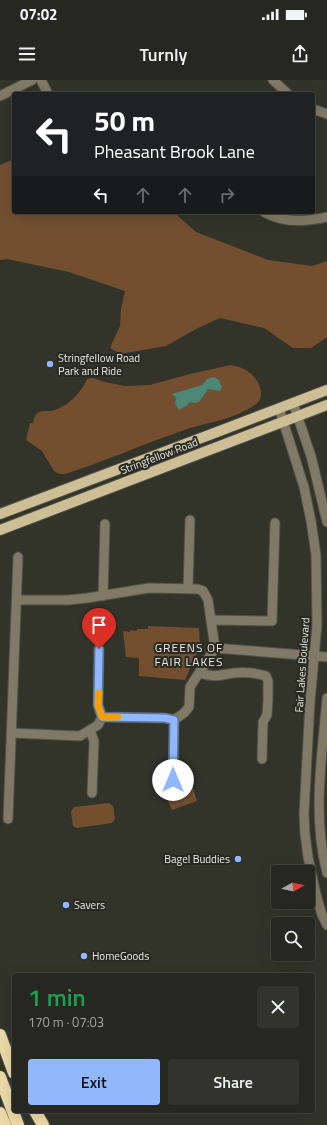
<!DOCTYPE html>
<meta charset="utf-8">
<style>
body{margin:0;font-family:"Titillium Web",sans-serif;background:#32332d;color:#f1f3f6;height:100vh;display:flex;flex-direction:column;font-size:15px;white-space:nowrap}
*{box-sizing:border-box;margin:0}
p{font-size:13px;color:#a4a5a5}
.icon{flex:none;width:22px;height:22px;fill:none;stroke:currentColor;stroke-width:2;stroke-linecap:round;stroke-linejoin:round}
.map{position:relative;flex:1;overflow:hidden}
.panel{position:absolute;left:12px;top:893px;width:303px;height:140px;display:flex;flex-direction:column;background:#262720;border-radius:4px;box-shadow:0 4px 16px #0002,0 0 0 1px #42443e}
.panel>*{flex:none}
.banner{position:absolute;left:12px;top:12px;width:303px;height:122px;border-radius:4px;box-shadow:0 4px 16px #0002,0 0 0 1px #42443e;background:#202124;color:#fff;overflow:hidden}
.needle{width:26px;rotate:82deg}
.buttons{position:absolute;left:271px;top:785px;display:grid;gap:8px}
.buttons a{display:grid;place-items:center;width:44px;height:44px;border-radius:4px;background:#262720;box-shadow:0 4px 16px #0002,0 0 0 1px #42443e;font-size:20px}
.pin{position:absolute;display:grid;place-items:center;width:34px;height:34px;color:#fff;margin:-41px -17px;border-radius:50% 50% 50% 0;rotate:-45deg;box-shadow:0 0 4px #0007}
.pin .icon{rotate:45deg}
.me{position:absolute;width:44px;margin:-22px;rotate:0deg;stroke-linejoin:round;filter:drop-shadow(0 0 3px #0008)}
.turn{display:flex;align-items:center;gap:14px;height:84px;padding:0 16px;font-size:18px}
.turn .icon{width:52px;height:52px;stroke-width:2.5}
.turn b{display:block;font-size:28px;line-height:34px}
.lanes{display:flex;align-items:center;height:38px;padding:0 16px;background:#0003;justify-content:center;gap:20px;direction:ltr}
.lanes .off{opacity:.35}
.round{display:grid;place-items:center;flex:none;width:42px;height:42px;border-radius:4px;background:#32332d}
.summary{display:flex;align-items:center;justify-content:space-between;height:68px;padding:0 16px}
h1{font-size:24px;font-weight:600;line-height:30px;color:#1e9e55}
.primary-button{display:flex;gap:8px;margin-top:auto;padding:8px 16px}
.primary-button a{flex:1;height:46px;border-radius:4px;background:#91b8fd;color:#111;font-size:16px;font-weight:600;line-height:46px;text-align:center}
.primary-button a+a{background:#32332d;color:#f1f3f6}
.status{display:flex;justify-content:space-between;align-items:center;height:28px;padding:0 20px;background:#262720;direction:ltr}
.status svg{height:11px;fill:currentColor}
header{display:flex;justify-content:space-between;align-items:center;height:52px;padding:0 16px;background:#262720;font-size:18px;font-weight:600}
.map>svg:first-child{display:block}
</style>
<div class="status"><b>07:02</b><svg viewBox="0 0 49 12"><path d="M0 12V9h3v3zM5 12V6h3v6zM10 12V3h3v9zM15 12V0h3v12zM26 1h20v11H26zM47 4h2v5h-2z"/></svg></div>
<header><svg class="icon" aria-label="menu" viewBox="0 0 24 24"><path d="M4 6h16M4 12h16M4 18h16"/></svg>Turnly<svg class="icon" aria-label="share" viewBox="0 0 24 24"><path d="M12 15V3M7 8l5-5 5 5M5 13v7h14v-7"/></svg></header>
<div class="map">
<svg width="327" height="1045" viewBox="0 0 327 1045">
<rect width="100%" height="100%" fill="#32342a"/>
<!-- green -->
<path fill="#734f30" d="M14 79V132H175L178 136 196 152 268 180 312 186 327 181V257L311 268H293L264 248 220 238 196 249 166 266 120 274 110 268 120 246 121 229 125 211 69 192 7 179 0 180V85Z
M231 285C237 286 244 288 250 293 258 299 267 316 256 324 233 341 204 342 179 352 141 365 103 382 65 394H59L54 391 42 371 26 360 30 343H33C34 339 35 334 39 332 43 330 50 332 55 330 69 325 81 313 87 299L93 298 105 302 125 306 150 305 190 294Z
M148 546 199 548 200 567 185 600 139 596V578L126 577 123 551 130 552V550L137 551V549H148Z
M192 705 197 721 172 730 166 716Z
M109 723 113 726 115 739 112 743 77 748 73 746 71 732 74 727Z"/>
<!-- water -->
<path fill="#4c8878" d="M214 297 219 300 222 308 219 311 208 309 200 321 195 323 190 322 186 326 179 330 175 323 176 318 172 314 202 305 207 299Z"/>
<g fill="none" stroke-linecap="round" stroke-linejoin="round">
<defs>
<path id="minor" d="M41 0 48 14
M273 0 288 14
M0 16 32 0
M313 29 327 34
M264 132C283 143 306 142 327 137
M293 323 311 376 327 442
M279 328 304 407 311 441 316 475 317 545 310 622 304 734 305 754 308 777 316 814 322 835 327 845
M188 509 190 440
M103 516 105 444
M17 520H68L87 518 149 508 198 509 203 511 208 520 215 568
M211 540 272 541 275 443
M215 568 327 577
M99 569 98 625 102 637
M200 593C214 598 220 595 234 593 244 592 256 593 266 596L268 601V620L267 635 263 642 262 679
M327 618C322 676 312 735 327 793
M90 650 94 661 92 713
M12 653 80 656 98 645 102 637 165 638 174 640 184 633 189 627 190 607 215 568
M173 700 174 640
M8 739 18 477"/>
<path id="major" d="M0 434 217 352 327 310
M0 450 327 325"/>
<path id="highway" d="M0 955 14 993
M0 997 18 1045
M35 1031 43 1045
M0 1033 5 1045"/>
</defs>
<!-- minor casing -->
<use href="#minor" stroke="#4f5148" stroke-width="11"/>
<!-- major casing -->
<use href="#major" stroke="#4f5148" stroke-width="12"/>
<!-- highway casing -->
<use href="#highway" stroke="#4f5148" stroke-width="14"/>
<!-- minor -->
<use href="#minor" stroke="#807965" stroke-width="9"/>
<!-- major -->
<use href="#major" stroke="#cebe95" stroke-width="10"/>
<!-- highway -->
<use href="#highway" stroke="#edd9a8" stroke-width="12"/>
</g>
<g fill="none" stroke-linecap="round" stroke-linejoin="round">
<defs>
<path id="route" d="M99 569 98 625 102 637 165 638 174 640 173 700"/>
</defs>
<!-- route casing -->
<use href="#route" stroke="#5e78a4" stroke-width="10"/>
<!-- route -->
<use href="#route" stroke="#91b8fd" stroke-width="7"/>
<!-- slow -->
<path stroke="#f59e0b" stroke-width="7" d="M99 613 98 625 102 637H118"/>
</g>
<!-- markers -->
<g fill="#91b8fd" stroke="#282a21" stroke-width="1.5">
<circle cx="50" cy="284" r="4"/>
<circle cx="238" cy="779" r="4"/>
<circle cx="66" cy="825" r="4"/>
<circle cx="84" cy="876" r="4"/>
</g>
<g text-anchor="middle" stroke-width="4" stroke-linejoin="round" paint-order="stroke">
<!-- poi labels -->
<g font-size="11" fill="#eaebe5" stroke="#282a21" text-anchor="start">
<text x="58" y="282">Stringfellow Road<tspan x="58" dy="13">Park and Ride</tspan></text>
<text x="230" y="783" text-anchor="end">Bagel Buddies</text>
<text x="74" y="829">Savers</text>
<text x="92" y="880">HomeGoods</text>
</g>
<!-- street labels -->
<g font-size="11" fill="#eaebe5" stroke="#282a21">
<text transform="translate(159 376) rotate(-21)" y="4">Stringfellow Road</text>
<text transform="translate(302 585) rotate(-86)" y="4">Fair Lakes Boulevard</text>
</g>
<!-- neighbourhood labels -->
<g font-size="12" letter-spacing="1" fill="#eaebe5" stroke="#282a21">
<text x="189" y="572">GREENS OF<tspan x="189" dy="14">FAIR LAKES</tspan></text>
</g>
</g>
</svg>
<div class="buttons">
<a><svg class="needle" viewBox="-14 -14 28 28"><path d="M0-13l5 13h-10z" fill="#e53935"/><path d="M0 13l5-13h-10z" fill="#a4a5a5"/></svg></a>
<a><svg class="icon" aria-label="search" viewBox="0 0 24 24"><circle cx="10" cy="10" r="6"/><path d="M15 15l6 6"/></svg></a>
</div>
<div class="pin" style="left:99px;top:569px;background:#d93025"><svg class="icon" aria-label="arrive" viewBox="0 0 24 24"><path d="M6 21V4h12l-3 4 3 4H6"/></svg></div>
<svg class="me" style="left:173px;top:700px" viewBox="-20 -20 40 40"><circle r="19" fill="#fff"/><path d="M0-13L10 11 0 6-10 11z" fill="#91b8fd"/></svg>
<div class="banner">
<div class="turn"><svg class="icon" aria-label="left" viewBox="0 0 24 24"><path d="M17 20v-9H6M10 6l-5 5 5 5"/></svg><div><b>50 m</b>Pheasant Brook Lane</div></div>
<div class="lanes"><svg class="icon" aria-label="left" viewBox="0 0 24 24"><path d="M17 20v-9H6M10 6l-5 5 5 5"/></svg><svg class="icon off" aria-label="ahead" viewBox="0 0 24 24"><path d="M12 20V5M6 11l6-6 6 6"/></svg><svg class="icon off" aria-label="ahead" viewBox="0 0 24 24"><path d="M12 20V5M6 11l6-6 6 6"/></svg><svg class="icon off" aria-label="right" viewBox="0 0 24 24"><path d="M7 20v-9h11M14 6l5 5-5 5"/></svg></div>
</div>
<section class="panel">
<div class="summary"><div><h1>1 min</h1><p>170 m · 07:03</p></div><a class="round"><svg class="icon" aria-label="close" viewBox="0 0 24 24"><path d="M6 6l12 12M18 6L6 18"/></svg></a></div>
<div class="primary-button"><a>Exit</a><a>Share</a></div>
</section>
</div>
